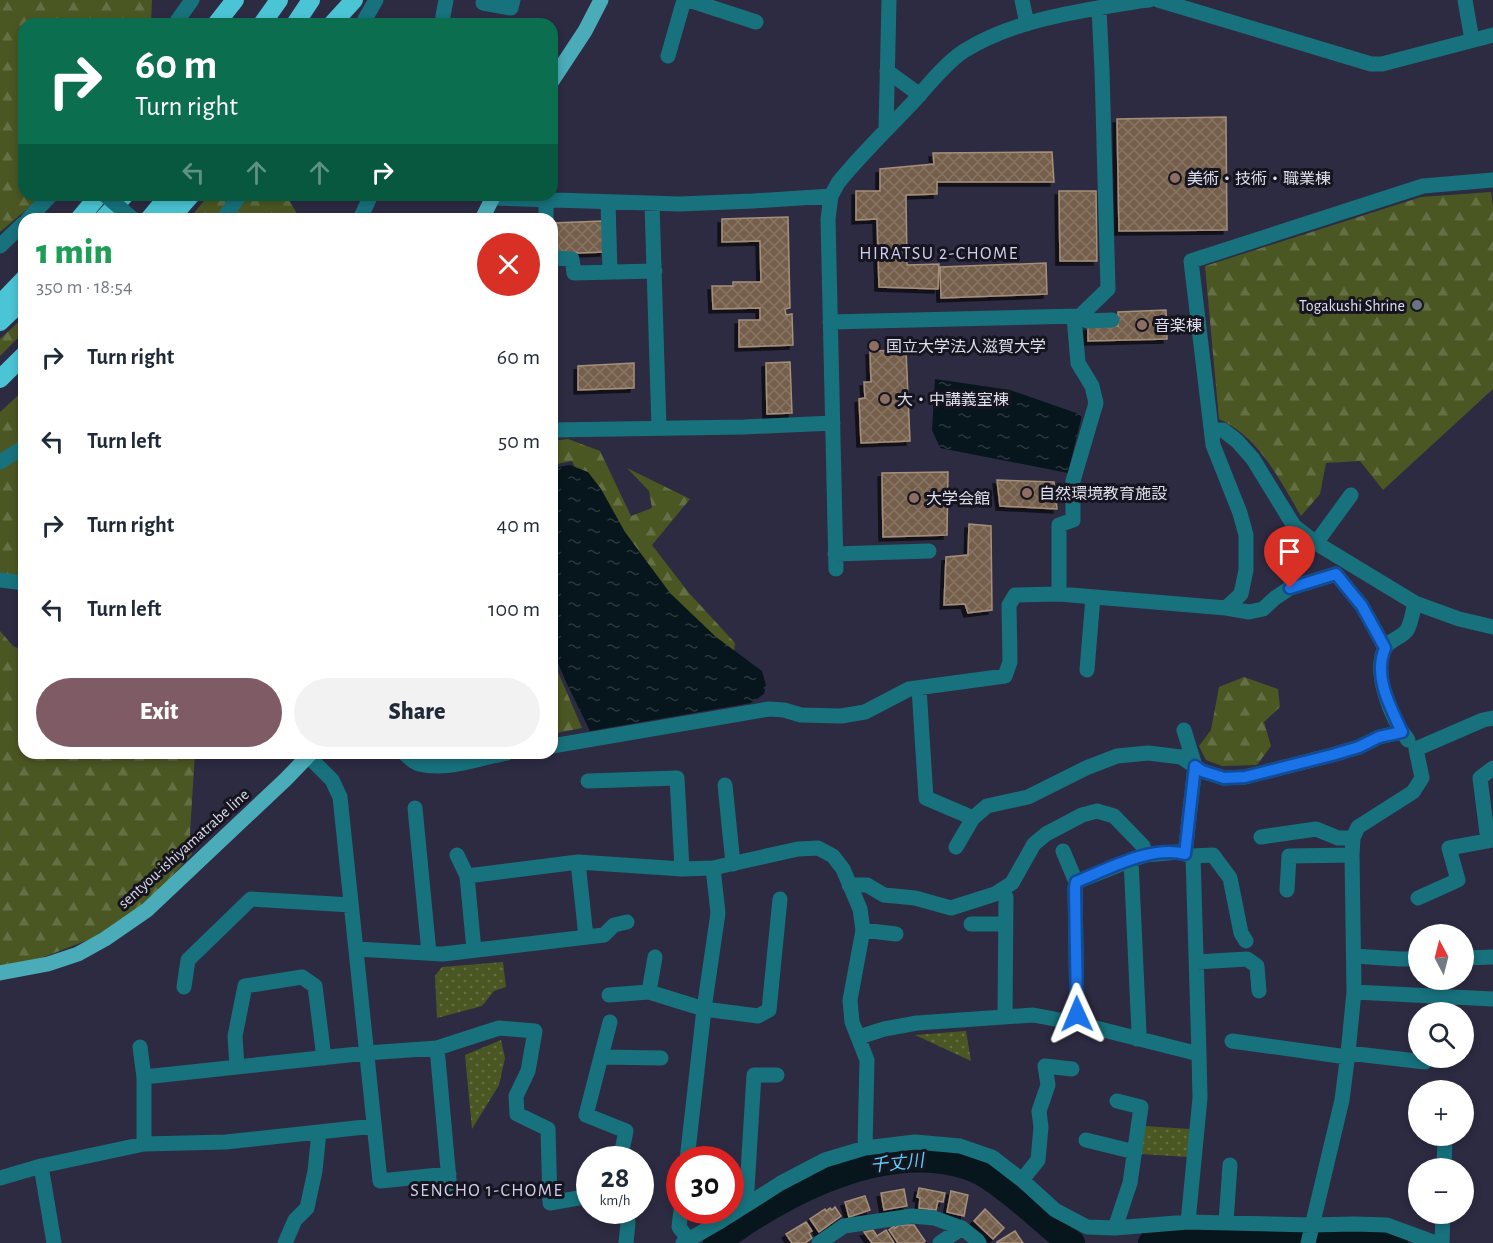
<!DOCTYPE html>
<meta charset="utf-8">
<style>
body{margin:0;font-family:"Alegreya Sans","Noto Sans JP",sans-serif;background:#f2f2f3;color:#1f2937;height:100vh;display:flex;flex-direction:column;font-size:22px;white-space:nowrap}
*{box-sizing:border-box;margin:0}
p{font-size:20px;color:#747a83}
.icon{flex:none;width:33px;height:33px;fill:none;stroke:currentColor;stroke-width:2;stroke-linecap:round;stroke-linejoin:round}
.map{position:relative;flex:1;overflow:hidden}
.drawer{position:absolute;left:18px;top:213px;width:540px;height:546px;display:flex;flex-direction:column;background:#fff;border-radius:18px;box-shadow:0 3px 9px #0003}
.drawer>*{flex:none}
.hud{position:absolute;left:18px;top:18px;width:540px;height:183px;border-radius:18px;box-shadow:0 3px 9px #0003;background:#0b6e4f;color:#fff;overflow:hidden}
.needle{width:39px;rotate:353deg}
.buttons{position:absolute;left:1408px;top:924px;display:grid;gap:12px}
.buttons a{display:grid;place-items:center;width:66px;height:66px;border-radius:50%;background:#fff;box-shadow:0 3px 9px #0003;font-size:30px}
.speed{position:absolute;left:576px;top:1146px;display:flex;gap:12px;font-size:30px;font-weight:700;text-align:center}
.speed>*{display:grid;place-content:center;width:78px;height:78px;border-radius:50%;background:#fff;box-shadow:0 3px 9px #0003;line-height:1}
.speed small{font-size:15px;font-weight:400}
.speed .limit{border:9px solid #d22;background:#fff;color:#111}
.pin{position:absolute;display:grid;place-items:center;width:51px;height:51px;color:#fff;margin:-62px -26px;border-radius:50% 50% 50% 0;rotate:-45deg;box-shadow:0 0 6px #0007}
.pin .icon{rotate:45deg}
.me{position:absolute;width:66px;margin:-33px;rotate:359deg;stroke-linejoin:round;filter:drop-shadow(0 0 4px #0008)}
.turn{display:flex;align-items:center;gap:21px;height:126px;padding:0 18px;font-size:27px}
.turn .icon{width:78px;height:78px;stroke-width:2.5}
.turn b{display:block;font-size:42px;line-height:51px}
.lanes{display:flex;align-items:center;height:57px;padding:0 18px;background:#0003;justify-content:center;gap:30px;direction:ltr}
.lanes .off{opacity:.35}
.round{display:grid;place-items:center;flex:none;width:63px;height:63px;border-radius:32px;background:#f2f2f3}
.headline{display:flex;align-items:center;justify-content:space-between;height:102px;padding:0 18px}
h1{font-size:36px;font-weight:800;line-height:45px;color:#1e9e55}
.primary-button{display:flex;gap:12px;margin-top:auto;padding:12px 18px}
.primary-button a{flex:1;height:69px;border-radius:36px;background:#7f5c65;color:#fff;font-size:24px;font-weight:800;line-height:69px;text-align:center}
.primary-button a+a{background:#f2f2f3;color:#1f2937}
ul{padding:0;list-style:none}
li{display:flex;align-items:center;gap:18px;height:84px;padding:0 18px}
li div{flex:1}
li b{display:block;font-size:22px}
li em{font-style:normal}
.map>svg:first-child{display:block}
</style>
<div class="map">
<svg width="1493" height="1243" viewBox="0 0 1493 1243">
<defs>
<pattern id="forest-firs" width="22" height="20" patternUnits="userSpaceOnUse" patternTransform="scale(1.5)"><rect width="22" height="20" fill="#4b5723"/><path d="M5 1l3.5 6h-7zM16 11l3.5 6h-7z" fill="#646f43"/></pattern>
<pattern id="park-dots" width="8" height="8" patternUnits="userSpaceOnUse" patternTransform="scale(1.5)"><rect width="8" height="8" fill="#4b5723"/><path d="M2 2h.1M6 6h.1" fill="none" stroke="#646f43" stroke-width="1.8" stroke-linecap="round"/></pattern>
<pattern id="water-ripples" width="26" height="14" patternUnits="userSpaceOnUse" patternTransform="scale(1.5)"><rect width="26" height="14" fill="#07161c"/><path d="M2 4q2-2 4 0t4 0M15 11q2-2 4 0t4 0" fill="none" stroke="#2b373d"/></pattern>
<pattern id="building-cross-hatch" width="8" height="8" patternUnits="userSpaceOnUse" patternTransform="scale(1.5)"><rect width="8" height="8" fill="#745f4b"/><path d="M0 0l8 8M0 8l8-8" fill="none" stroke="#877665"/></pattern>
<filter id="shadow"><feDropShadow dx="-4" dy="4" stdDeviation="0" flood-color="#0009"/></filter>
</defs>
<rect width="100%" height="100%" fill="#2d2b42"/>
<!-- forest -->
<path fill="url(#forest-firs)" d="M0 0H152L151 24H24V195H41L33 204 0 232Z
M1491 192 1493 207V389L1383 490 1360 461 1326 463 1320 494 1301 516C1279 479 1260 438 1219 419L1205 266 1421 197Z
M209 195H286L300 219H189Z
M24 317V332L0 356V339Z
M24 390V578L0 576V412Z
M568 439 600 451 631 516 652 508 649 491 627 468 690 499 652 545 689 593 735 643 733 660 668 605 594 508 572 461 552 465V441Z
M0 631 13 646 24 651V753H195L190 833 192 854 153 897 106 933 31 962 0 966Z
M552 658 582 728 552 734Z
M1244 677 1278 689 1280 707 1264 722 1271 746 1257 765 1222 766 1206 760 1199 746 1211 730 1219 687Z"/>
<!-- park -->
<path fill="url(#park-dots)" d="M503 962 506 987 494 991 482 1006 437 1018 435 976 442 967Z
M966 1031 971 1061 915 1035Z
M501 1040 505 1058 499 1085 472 1129 465 1055Z
M1145 1126 1190 1129 1188 1157 1141 1154Z"/>
<!-- water -->
<path fill="url(#water-ripples)" d="M935 379 1010 390 1082 415 1068 473 940 448 932 430Z
M570 465 588 472 601 489 625 532 670 593 716 637 762 671 766 685 764 694 751 703 590 731 566 682 552 649V468Z"/>
<g fill="none" stroke-linecap="round" stroke-linejoin="round">
<!-- river -->
<path stroke="#07161c" stroke-width="26" d="M716 1243C777 1198 864 1150 943 1161 956 1163 970 1166 982 1173 1010 1189 1038 1217 1064 1238L1072 1243
M1151 1243 1219 1237 1361 1239 1395 1243"/>
</g>
<!-- building -->
<path fill="url(#building-cross-hatch)" stroke="#a58f79" stroke-width="1.5" filter="url(#shadow)" d="M1226 117 1227 230 1119 231 1117 119Z
M1052 152 1054 182H937V194L906 195 907 265 939 264 938 289 879 287 877 219 856 220V191H880V169L934 164 933 153Z
M1059 191H1096L1097 261H1060Z
M788 217 790 308 785 309 786 315 792 314 793 345 739 347V320H760V308L713 309 712 286H733V282H761L760 241 722 242V219Z
M603 221 604 252 552 254V223Z
M1046 263 1047 294 941 298 940 267Z
M1166 310 1167 339 1088 341V327L1118 326V312Z
M906 350 910 441 861 443 859 399 865 398 864 382H871L870 351Z
M790 362 792 413 767 414 766 363Z
M634 363V388L578 390V366Z
M948 472 947 535 883 537 882 473Z
M997 480 1054 482 1057 509 1000 506Z
M969 524 991 526 992 610 968 613 965 604 944 605 946 557 968 555Z
M919 1188 945 1193 943 1202 938 1201 936 1210 919 1208 920 1198 917 1197Z
M904 1189 907 1206 884 1210 881 1193Z
M951 1191 968 1195 964 1216 947 1212Z
M865 1196 870 1210 849 1217 845 1202Z
M835 1207 841 1216 819 1232 810 1219 825 1209 826 1211 830 1208 832 1210Z
M985 1209 1004 1228 993 1239 974 1221Z
M806 1222 812 1231 809 1233 812 1238 805 1243H792L786 1234Z
M899 1225H914L925 1241 923 1243H898L889 1230 894 1226 895 1228Z
M873 1230 877 1236 886 1230 894 1243H872L864 1232Z
M1015 1231 1023 1243H997V1242Z"/>
<g fill="none" stroke-linecap="round" stroke-linejoin="round">
<!-- minor -->
<path stroke="#17727d" stroke-width="15" d="M689 0 756 22
M1022 0 1027 24
M1158 0 1371 64H1382L1493 35
M1465 0 1472 40
M483 3 511 8 513 0
M443 16 446 0
M175 24 192 0
M364 24 365 19 376 0
M668 56 684 0
M887 71 920 95
M886 130 889 0
M493 198 680 204 753 201 831 196
M546 199V219
M608 202 610 272
M652 204 659 428
M28 219 51 195
M223 219 240 195
M360 219 371 195
M0 246 24 223
M552 258 572 259 574 273 655 271
M1080 316 1108 289 1102 70 1099 8
M830 322 1080 316 1087 321 1112 320
M552 430 744 427 833 423
M1212 434 1217 430H1223L1237 441 1253 459 1294 526 1316 543 1415 603 1459 619 1493 627
M0 462 24 447
M1316 543 1351 495
M835 554 929 551
M836 569 828 219 831 196 838 183C862 153 890 127 916 99 929 84 948 61 964 51 1015 19 1081 11 1139 1L1149 0
M0 580 24 583
M1059 594V525L1073 520V481L1096 403 1092 386 1078 363 1074 317
M1226 608 1241 594 1246 570V535L1240 513 1213 445 1191 261 1423 186 1493 180
M1087 670 1093 597
M919 688 926 798 973 818
M1184 730 1195 766 1185 854
M1408 740C1392 720 1372 673 1385 648 1390 639 1402 638 1407 630 1411 624 1413 610 1415 603
M552 746 769 709 784 710 801 715 841 716 865 712 909 689 1005 676 1010 662 1009 605 1015 595 1059 594 1226 608 1249 612 1263 609 1275 598 1290 588 1336 574 1362 606 1385 648
M404 753C408 757 413 762 419 764 448 771 479 758 507 753
M308 756 332 780 340 797 380 1181 449 1174
M588 781 677 778 682 869
M725 785 733 864
M415 808 429 953
M1261 837 1316 829 1338 838H1353
M1488 841 1480 778 1493 768
M956 847 973 818 987 806 1028 797 1086 768 1117 756 1148 753 1181 757 1202 771 1224 778 1245 777 1332 755 1359 747 1379 737 1402 732
M1063 851 1076 882
M457 855 467 876 474 950
M1146 855 1177 852 1193 856 1199 1054
M1193 856 1213 855 1230 878 1241 933 1246 941
M578 862 586 937
M467 876 578 862 682 869 713 868 798 849 818 848 833 856 843 869 860 909 863 930 850 1000 852 1022 867 1060 865 1148
M849 885H867L884 895 915 898 951 908 995 894 1012 883 1034 844 1046 834 1082 815 1097 811 1114 816 1143 846 1146 855 1131 860
M1287 890 1289 856 1352 855
M1418 898 1458 880 1449 848 1493 840
M971 924H1006
M863 930 896 934
M356 949 443 954 604 935 614 925 627 922
M1354 956 1400 959H1419
M1464 958 1493 957
M1196 962 1247 959 1257 966 1259 991
M184 987 188 960 251 899 351 905
M649 992 655 957
M1354 992 1493 999
M609 995 649 992 704 1009 758 1016 769 1010 780 899
M1005 1017 1006 897
M610 1022 586 1115 626 1131 620 1160
M1076 1023 1077 1014 1075 888 1076 882 1131 860 1139 1032 1137 1039
M859 1037 884 1029 917 1023 1033 1015 1076 1023 1199 1054 1200 1098 1188 1222
M1232 1041 1347 1057
M140 1047 144 1077V1144
M437 1048 450 1191
M1348 1053 1425 1062
M601 1057 661 1058
M237 1067 235 1036 245 986 302 977 315 986 324 1058
M144 1077 367 1053 437 1048 499 1028 535 1031 528 1071 516 1096 517 1114 548 1129 550 1203 590 1196
M1086 1140 1135 1152
M687 1160 704 1009 718 913 713 868
M41 1166 54 1243
M1444 1168 1445 1136
M0 1178 41 1166 144 1144 226 1142 374 1126
M1022 1180 1038 1160 1041 1127 1039 1111 1048 1085 1045 1066 1072 1069
M746 1205 754 1075H777
M625 1210 628 1223 626 1243
M681 1210 679 1227 689 1240
M1226 1222 1230 1165
M1115 1228 1130 1183 1141 1107 1117 1101
M285 1243 295 1220 307 1208 315 1171 319 1132
M683 1243 721 1221 781 1183 825 1160 865 1148 915 1142 960 1146 992 1157 1022 1180 1055 1210 1087 1227 1115 1228 1188 1222 1312 1225 1354 1224 1387 1225 1436 1243
M819 1243 844 1226 912 1216 934 1218 962 1228 977 1240 979 1243
M940 1243 962 1228
M1308 1243 1342 1100 1348 1053 1354 992 1352 855 1353 838 1358 827 1413 792 1422 778 1416 749 1483 720 1493 718
M1442 1243 1443 1214"/>
<!-- major -->
<path stroke="#4bacb9" stroke-width="15" d="M552 81 585 31 601 0
M482 219 494 195
M0 973 48 964 78 954 105 939 147 910 286 779 311 753"/>
<!-- highway -->
<path stroke="#4bc5d5" stroke-width="18" d="M216 24 235 0
M262 24 279 0
M295 24 311 0
M332 24 354 0
M79 219 99 195
M103 219 125 195
M149 219 169 195
M170 219 191 195
M0 304 24 279
M0 322 24 299
M0 379 24 355"/>
<!-- minor-bridge -->
<path stroke="#17727d" stroke-width="15" d="M105 195 133 219"/>
</g>
<g fill="none" stroke-linecap="round" stroke-linejoin="round">
<defs>
<path id="route" d="M1077 1014 1075 888 1076 882C1108 869 1151 845 1185 854L1195 766 1202 771 1224 778 1245 777 1332 755 1359 747 1379 737 1402 732C1390 706 1373 676 1385 648L1362 606 1336 574 1290 588"/>
</defs>
<!-- route casing -->
<use href="#route" stroke="#114b97" stroke-width="15"/>
<!-- route -->
<use href="#route" stroke="#1a73e8" stroke-width="10"/>
</g>
<!-- markers -->
<g fill="#8d6e63" stroke="#16151f" stroke-width="2">
<circle cx="1175" cy="178" r="6"/>
<circle cx="1142" cy="325" r="6"/>
<circle cx="874" cy="346" r="6"/>
<circle cx="885" cy="399" r="6"/>
<circle cx="1027" cy="493" r="6"/>
<circle cx="914" cy="498" r="6"/>
</g>
<circle fill="#6b7280" stroke="#16151f" stroke-width="2" cx="1417" cy="305" r="6"/>
<g text-anchor="middle" stroke-width="6" stroke-linejoin="round" paint-order="stroke">
<!-- poi labels -->
<g font-size="16" fill="#dfdfee" stroke="#16151f" text-anchor="start">
<text x="1187" y="184">美術・技術・職業棟</text>
<text x="1405" y="311" text-anchor="end">Togakushi Shrine</text>
<text x="1154" y="331">音楽棟</text>
<text x="886" y="352">国立大学法人滋賀大学</text>
<text x="897" y="405">大・中講義室棟</text>
<text x="1039" y="499">自然環境教育施設</text>
<text x="926" y="504">大学会館</text>
</g>
<!-- street labels -->
<g font-size="16" fill="#dfdfee" stroke="#16151f">
<text transform="translate(183 848) rotate(-42)" y="6">sentyou-ishiyamatrabe line</text>
</g>
<!-- neighbourhood labels -->
<g font-size="18" letter-spacing="1.5" fill="#d2d0ee" stroke="#16151f">
<text x="939" y="259">HIRATSU 2-CHOME</text>
<text x="487" y="1196">SENCHO 1-CHOME</text>
</g>
<!-- water labels -->
<g font-size="18" font-style="italic" fill="#5dd1fd" stroke="#16151f">
<text transform="translate(897 1163) rotate(-6)" y="6">千丈川</text>
</g>
</g>
</svg>
<div class="buttons">
<a><svg class="needle" viewBox="-14 -14 28 28"><path d="M0-13l5 13h-10z" fill="#e53935"/><path d="M0 13l5-13h-10z" fill="#747a83"/></svg></a>
<a><svg class="icon" aria-label="search" viewBox="0 0 24 24"><circle cx="10" cy="10" r="6"/><path d="M15 15l6 6"/></svg></a>
<a>+</a>
<a>−</a>
</div>
<div class="speed"><div>28<small>km/h</small></div><div class="limit">30</div></div>
<div class="pin" style="left:1290px;top:588px;background:#d93025"><svg class="icon" aria-label="arrive" viewBox="0 0 24 24"><path d="M6 21V4h12l-3 4 3 4H6"/></svg></div>
<svg class="me" style="left:1077px;top:1014px" viewBox="-20 -20 40 40"><path d="M0-17L14 15 0 8-14 15z" fill="#1a73e8" stroke="#fff" stroke-width="4"/></svg>
<div class="hud">
<div class="turn"><svg class="icon" aria-label="right" viewBox="0 0 24 24"><path d="M7 20v-9h11M14 6l5 5-5 5"/></svg><div><b>60 m</b>Turn right</div></div>
<div class="lanes"><svg class="icon off" aria-label="left" viewBox="0 0 24 24"><path d="M17 20v-9H6M10 6l-5 5 5 5"/></svg><svg class="icon off" aria-label="ahead" viewBox="0 0 24 24"><path d="M12 20V5M6 11l6-6 6 6"/></svg><svg class="icon off" aria-label="ahead" viewBox="0 0 24 24"><path d="M12 20V5M6 11l6-6 6 6"/></svg><svg class="icon" aria-label="right" viewBox="0 0 24 24"><path d="M7 20v-9h11M14 6l5 5-5 5"/></svg></div>
</div>
<section class="drawer">
<div class="headline"><div><h1>1 min</h1><p>350 m · 18:54</p></div><a class="round" style="background:#d93025;color:#fff"><svg class="icon" aria-label="close" viewBox="0 0 24 24"><path d="M6 6l12 12M18 6L6 18"/></svg></a></div>
<ul>
<li><svg class="icon" aria-label="right" viewBox="0 0 24 24"><path d="M7 20v-9h11M14 6l5 5-5 5"/></svg><div><b>Turn right</b></div><em>60 m</em></li>
<li><svg class="icon" aria-label="left" viewBox="0 0 24 24"><path d="M17 20v-9H6M10 6l-5 5 5 5"/></svg><div><b>Turn left</b></div><em>50 m</em></li>
<li><svg class="icon" aria-label="right" viewBox="0 0 24 24"><path d="M7 20v-9h11M14 6l5 5-5 5"/></svg><div><b>Turn right</b></div><em>40 m</em></li>
<li><svg class="icon" aria-label="left" viewBox="0 0 24 24"><path d="M17 20v-9H6M10 6l-5 5 5 5"/></svg><div><b>Turn left</b></div><em>100 m</em></li>
</ul>
<div class="primary-button"><a>Exit</a><a>Share</a></div>
</section>
</div>
